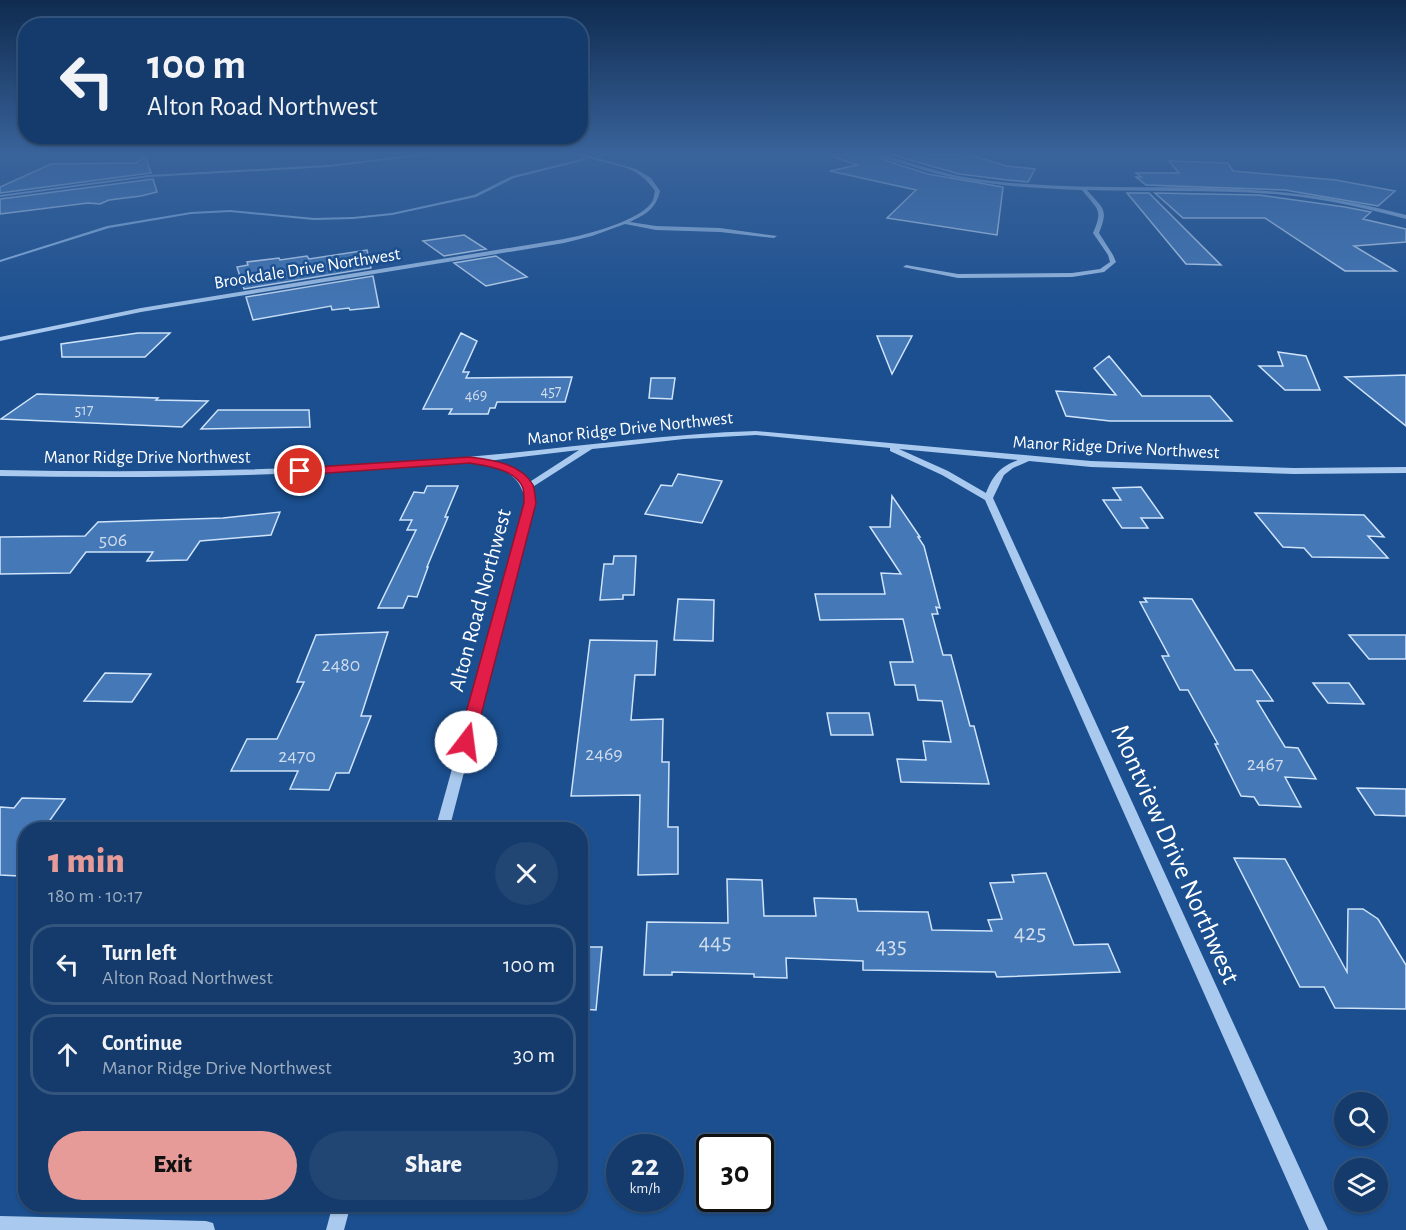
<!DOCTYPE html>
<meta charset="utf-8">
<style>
body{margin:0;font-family:"Alegreya Sans",sans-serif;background:#214673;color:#f1f3f6;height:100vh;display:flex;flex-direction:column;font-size:22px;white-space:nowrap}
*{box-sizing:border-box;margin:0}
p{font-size:20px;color:#9dadc1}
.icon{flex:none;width:33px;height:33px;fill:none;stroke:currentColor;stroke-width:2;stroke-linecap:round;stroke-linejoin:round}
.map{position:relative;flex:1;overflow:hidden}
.side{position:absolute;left:18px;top:822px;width:570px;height:390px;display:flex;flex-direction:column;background:#143b6b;border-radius:24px;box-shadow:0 2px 4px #0004,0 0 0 2px #33557e}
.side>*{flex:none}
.guide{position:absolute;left:18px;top:18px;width:570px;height:126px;border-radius:24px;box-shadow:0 2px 4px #0004,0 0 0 2px #33557e;background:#143b6b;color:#f1f3f6;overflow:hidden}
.fabs{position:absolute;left:1334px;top:1092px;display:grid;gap:12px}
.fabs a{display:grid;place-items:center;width:54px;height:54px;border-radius:50%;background:#143b6b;box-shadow:0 2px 4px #0004,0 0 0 2px #33557e;font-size:30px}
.speed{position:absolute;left:606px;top:1134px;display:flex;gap:12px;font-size:30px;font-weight:700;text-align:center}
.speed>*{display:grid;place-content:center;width:78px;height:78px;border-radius:50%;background:#143b6b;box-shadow:0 2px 4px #0004,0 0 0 2px #33557e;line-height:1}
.speed small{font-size:15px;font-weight:400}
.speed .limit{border:3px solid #111;border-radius:9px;background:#fff;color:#111}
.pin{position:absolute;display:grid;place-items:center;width:51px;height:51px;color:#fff;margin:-26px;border:3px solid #fff;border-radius:50%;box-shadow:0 2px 6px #0007}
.me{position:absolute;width:66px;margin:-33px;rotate:15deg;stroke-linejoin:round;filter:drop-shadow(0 0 4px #0008)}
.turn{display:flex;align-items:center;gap:21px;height:126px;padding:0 30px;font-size:27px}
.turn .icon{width:78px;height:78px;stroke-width:2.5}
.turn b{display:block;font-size:42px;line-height:51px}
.round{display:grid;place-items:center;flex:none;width:63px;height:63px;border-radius:32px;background:#214673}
.overview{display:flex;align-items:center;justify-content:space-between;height:102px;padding:0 30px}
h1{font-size:36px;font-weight:800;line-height:45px;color:#e69b98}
.cta{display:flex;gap:12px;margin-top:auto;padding:12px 30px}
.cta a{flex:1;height:69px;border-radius:36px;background:#e69b98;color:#111;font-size:24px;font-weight:800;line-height:69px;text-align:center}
.cta a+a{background:#214673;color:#f1f3f6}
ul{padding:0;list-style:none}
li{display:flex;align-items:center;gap:18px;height:81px;margin:0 12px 9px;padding:0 18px;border:3px solid #33557e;border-radius:24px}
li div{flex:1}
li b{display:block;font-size:22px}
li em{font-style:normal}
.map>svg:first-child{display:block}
</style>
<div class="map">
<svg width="1406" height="1230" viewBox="0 0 1406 1230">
<rect width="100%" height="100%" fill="#1b4f8f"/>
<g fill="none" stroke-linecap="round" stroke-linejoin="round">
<!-- stream -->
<path fill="#9cc4f0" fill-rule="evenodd" d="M605 154H611L599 157 597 156Z
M585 158 586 160 514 178 476 197 392 215 353 219 314 220 230 212 191 214 109 228 0 262V260L107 226 191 212 230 210 314 218 353 217 392 213 474 195 512 176Z"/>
</g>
<!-- building -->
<path fill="#4478b7" stroke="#cfe3fa" stroke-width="1.5" d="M835 154H875L887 161 928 174 1003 187 997 235 887 218 916 190 830 171 857 165 834 157Z
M889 154 971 155 1006 166 1035 169 1028 182 1007 180 959 174Z
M145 156 151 173 0 193V187L51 164 136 163Z
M1169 161 1228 163 1233 171 1336 180 1395 191 1378 206 1285 190 1146 185 1136 177H1141L1136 173H1179Z
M153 179 157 192 141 196 109 200 100 204 88 203 0 214V199Z
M1127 193H1149L1221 265 1186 264Z
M1155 193 1259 195 1345 207 1371 212 1363 219 1406 229V242L1354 246 1396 271H1345L1265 218H1183Z
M464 235 486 249 444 256 423 241Z
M367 250 371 268 244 289 237 267 248 265 247 262 279 258 280 260 307 256 309 259Z
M496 256 527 277 486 286 454 263Z
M373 276 379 307 350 310 349 308 332 310 331 306 253 320 246 297Z
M138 333H170L145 357H62L61 344Z
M461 333 477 341 463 372H469L466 378 572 377 565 402H497L495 408H490L488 414H449L452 409H423Z
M877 336H912L892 374Z
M1278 352 1306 356 1320 390H1285L1259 366H1283Z
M1109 356 1142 396H1210L1232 421H1110L1066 416 1056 391 1116 395 1094 368Z
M1406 375V426L1345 377Z
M651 378H675L672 399 649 398Z
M37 394 158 398 156 400 208 401 182 427 1 419Z
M218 410H309L310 427 201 429Z
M678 474 722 481 702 523 645 514 661 485 672 486Z
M427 486H458L445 517H448L427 567H428L417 597 408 596 403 608H378L416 530H407L412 520H400L414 492 424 493Z
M1141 487 1163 518H1141L1148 528H1122L1103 500H1121L1113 488Z
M892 496 920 537H918L924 546 940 608 936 607 938 614H932L943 655H951L970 726H974L989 784 901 782 897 759 926 760 923 741 951 742 942 701 918 700 915 685H895L890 662H913L903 619 820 620 815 594H885L881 573 901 574 870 527H890Z
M280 512 271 535 200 541 187 560 147 561 153 552H86L70 573 0 574V537L85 536 98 522 223 518Z
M1255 513 1364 515 1384 537 1368 536 1388 558 1312 557 1304 548 1283 547Z
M614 556H636L634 595H623V599L600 600 604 564H613Z
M1144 598 1192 599 1235 670H1252L1273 701H1257L1285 747 1298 748 1316 779 1285 777 1301 807 1259 805 1254 797 1241 796 1215 744H1218L1188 690H1180L1162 656H1169L1140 602H1147Z
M678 599 714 600 713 641 674 640Z
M388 632 361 716H371L349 773H336L329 790 290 789 298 771H231L247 739H277L304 682H297L316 635Z
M1349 635H1406V659H1369Z
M590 640 657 641 655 675H635L631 720 663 719 662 762H669L668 827H678V874L638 875 640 795 571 796Z
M105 673 151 674 132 702 84 701Z
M1313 683H1349L1364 704 1328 703Z
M827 713H869L873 735H831Z
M1357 788 1406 789V816L1375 815Z
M22 798 65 799 43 830H26V867L19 876 0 875V807L14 808Z
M1234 858 1285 859 1347 972 1348 909H1363L1378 919 1406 965V1009L1335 1008 1324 987H1300Z
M1046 873 1074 945 1108 944 1120 972 997 977 995 972 863 970V961L786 958 787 978 754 977V974L672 972V975H644L647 922 728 923 727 879 762 880 764 916H816L814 898 856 899 858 911 928 912 932 930 992 931 988 920 1002 919 990 883 1014 882 1012 875Z
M580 947H602L596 1010 580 1009Z"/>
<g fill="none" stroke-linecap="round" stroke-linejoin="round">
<!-- minor -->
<path fill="#a9c9ee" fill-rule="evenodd" d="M423 154H434L328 167 149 177 0 197V195L149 175 328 165Z
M577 154H583L636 169 651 178 660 191C656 209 646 214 630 222L656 226 720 228 777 236 774 238 720 232 656 230 625 224 592 236 564 243 141 312 0 341V337L141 308 564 239C585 235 644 220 653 200 654 198 654 194 655 191 634 160 607 167 577 154Z
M877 154H882C911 163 940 173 970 178 1069 193 1168 183 1267 191 1314 194 1360 203 1406 215V219C1366 208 1326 199 1284 195 1219 189 1153 192 1087 190 1103 209 1109 208 1099 233L1113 255 1116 262 1104 272 1072 277 958 278 903 267 906 265 958 274 1072 273 1100 269 1110 262 1108 255 1093 233C1104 208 1097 210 1082 190 1024 188 963 184 907 165 897 162 886 159 877 154Z
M756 431 1091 461 1294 468 1406 467V473L1294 474 1091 467 1029 461 1013 468 1004 475 993 498 1328 1230H1309L985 500 942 475 890 451V448L756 435 684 439 612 447 592 449 531 488 534 503 449 830H435L526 503C520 474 506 470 480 464L479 461C320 476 160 479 0 476V470C156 473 312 471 467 457 563 449 659 434 756 431ZM899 449 1018 460C1001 466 993 475 986 493L948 471ZM579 450 528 483C518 469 504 464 488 461Z
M333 1204H351L344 1230H326Z
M0 1216 206 1221 213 1223 215 1230H0Z"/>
</g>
<!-- sky -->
<linearGradient id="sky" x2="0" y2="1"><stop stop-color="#0f2b4f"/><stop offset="0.47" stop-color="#39639b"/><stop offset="1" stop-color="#39639b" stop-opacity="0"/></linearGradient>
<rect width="1406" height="326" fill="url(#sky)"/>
<!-- route -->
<path fill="#e11d48" stroke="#92132f" stroke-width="1.5" d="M470 457C491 460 521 463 533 485 535 490 535 498 536 503L474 742 471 747H460L458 742 524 503C524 499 524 493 523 488 516 469 486 466 470 463L300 475 294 471 300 468Z"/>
<g text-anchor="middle" stroke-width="5" stroke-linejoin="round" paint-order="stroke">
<!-- far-number labels -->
<g font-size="16" fill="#d0dded">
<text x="551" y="396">457</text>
<text x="476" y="400">469</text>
<text x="84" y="415">517</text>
</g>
<!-- far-street labels -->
<g font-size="18" fill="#fff" stroke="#1b4f8f">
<text transform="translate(307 268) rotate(-9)" y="6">Brookdale Drive Northwest</text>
<text transform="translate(630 428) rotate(-6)" y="6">Manor Ridge Drive Northwest</text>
<text transform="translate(1116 447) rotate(3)" y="6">Manor Ridge Drive Northwest</text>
<text x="147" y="463">Manor Ridge Drive Northwest</text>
</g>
<!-- number labels -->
<g font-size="20" fill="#d0dded">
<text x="113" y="546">506</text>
<text x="341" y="671">2480</text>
<text x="604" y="760">2469</text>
<text x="297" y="762">2470</text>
<text x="1265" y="770">2467</text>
</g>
<!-- street labels -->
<g font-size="22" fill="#fff" stroke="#1b4f8f">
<text transform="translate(479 600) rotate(-75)" y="8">Alton Road Northwest</text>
</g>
<!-- near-number labels -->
<g font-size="24" fill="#d0dded">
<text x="1030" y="940">425</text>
<text x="715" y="949">445</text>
<text x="891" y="953">435</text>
</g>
<!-- near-street labels -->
<g font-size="27" fill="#fff" stroke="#1b4f8f">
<text transform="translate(1176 854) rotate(66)" y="9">Montview Drive Northwest</text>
</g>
</g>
</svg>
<div class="fabs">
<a><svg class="icon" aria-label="search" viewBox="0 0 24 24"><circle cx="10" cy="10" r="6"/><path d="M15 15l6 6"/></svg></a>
<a><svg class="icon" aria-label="layers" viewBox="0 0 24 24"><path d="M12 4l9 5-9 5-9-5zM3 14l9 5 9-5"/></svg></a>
</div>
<div class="speed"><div>22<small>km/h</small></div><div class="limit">30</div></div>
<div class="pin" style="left:300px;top:471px;background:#d93025"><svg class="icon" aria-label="arrive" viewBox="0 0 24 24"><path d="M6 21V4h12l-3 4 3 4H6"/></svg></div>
<svg class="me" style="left:466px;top:742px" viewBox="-20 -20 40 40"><circle r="19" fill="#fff"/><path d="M0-13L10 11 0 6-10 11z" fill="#e11d48"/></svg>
<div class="guide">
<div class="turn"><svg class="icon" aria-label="left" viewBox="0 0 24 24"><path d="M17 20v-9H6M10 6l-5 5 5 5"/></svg><div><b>100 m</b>Alton Road Northwest</div></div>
</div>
<section class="side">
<div class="overview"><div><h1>1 min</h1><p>180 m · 10:17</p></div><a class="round"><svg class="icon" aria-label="close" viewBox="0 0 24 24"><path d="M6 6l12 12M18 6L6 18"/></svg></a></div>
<ul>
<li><svg class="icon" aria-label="left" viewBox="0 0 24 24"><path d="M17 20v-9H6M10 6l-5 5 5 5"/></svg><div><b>Turn left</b><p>Alton Road Northwest</p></div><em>100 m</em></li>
<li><svg class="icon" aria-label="ahead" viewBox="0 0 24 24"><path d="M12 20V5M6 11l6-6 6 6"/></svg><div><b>Continue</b><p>Manor Ridge Drive Northwest</p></div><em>30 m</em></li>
</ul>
<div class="cta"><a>Exit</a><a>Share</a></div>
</section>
</div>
